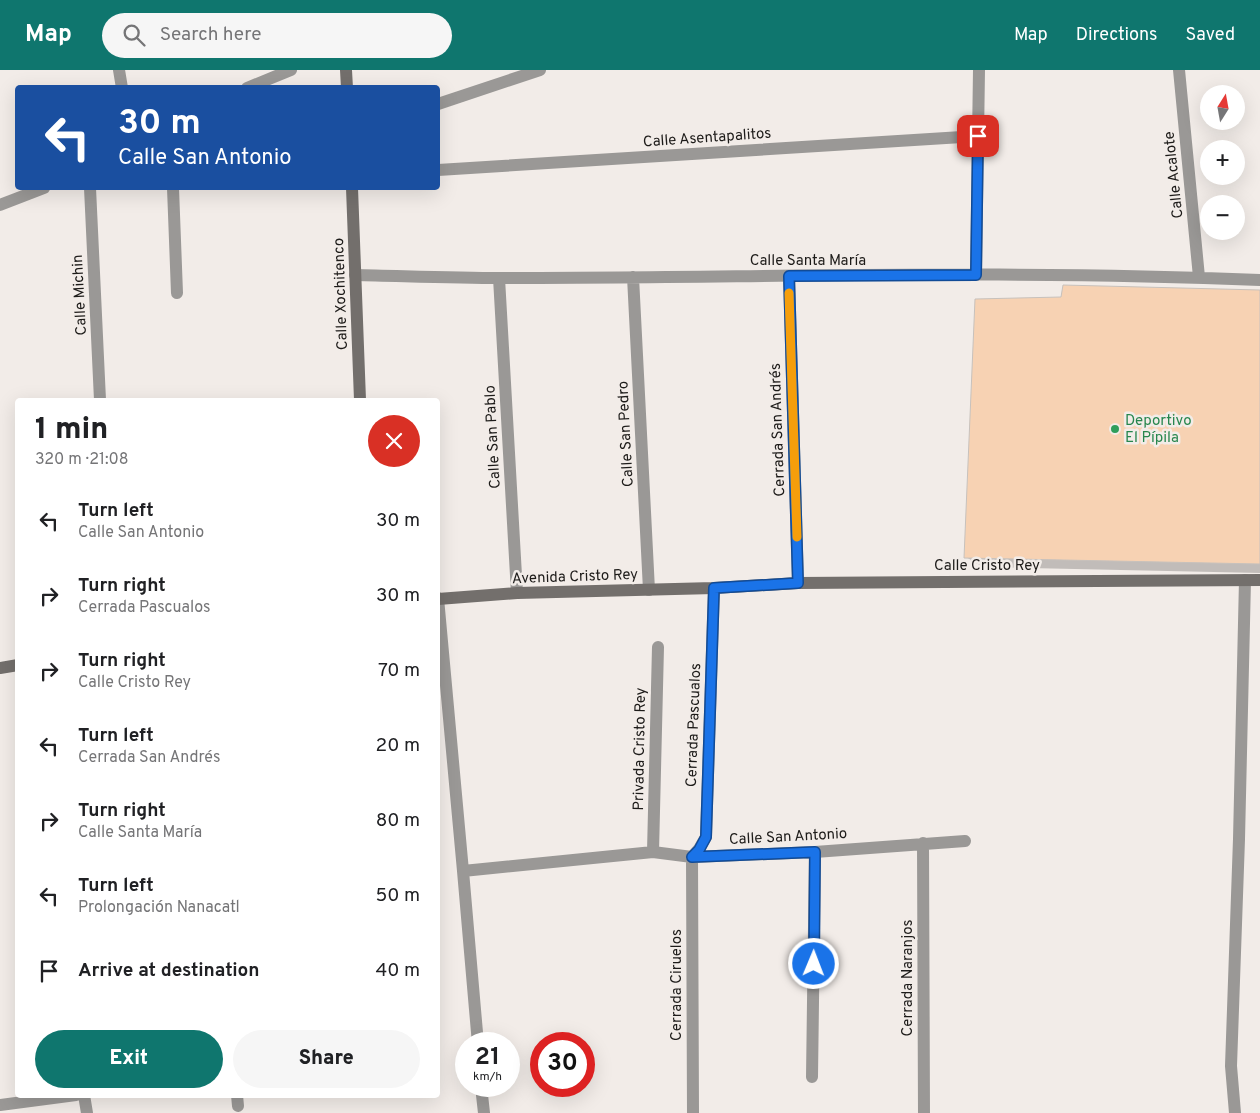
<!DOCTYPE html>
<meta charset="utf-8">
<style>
body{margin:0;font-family:Overpass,sans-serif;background:#f6f6f6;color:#202124;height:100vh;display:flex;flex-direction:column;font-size:19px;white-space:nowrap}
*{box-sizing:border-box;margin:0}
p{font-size:16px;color:#757577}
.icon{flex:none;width:28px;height:28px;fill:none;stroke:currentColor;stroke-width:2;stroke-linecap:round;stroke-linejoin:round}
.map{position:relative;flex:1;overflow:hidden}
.sheet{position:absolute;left:15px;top:328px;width:425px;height:700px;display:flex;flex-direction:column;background:#fff;border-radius:5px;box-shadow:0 5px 20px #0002}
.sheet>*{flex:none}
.hud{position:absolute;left:15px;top:15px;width:425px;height:105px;border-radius:5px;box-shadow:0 5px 20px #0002;background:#1a4fa0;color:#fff;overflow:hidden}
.needle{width:32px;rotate:11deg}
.tools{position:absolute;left:1200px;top:15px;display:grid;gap:10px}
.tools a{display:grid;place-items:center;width:45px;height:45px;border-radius:50%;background:#fff;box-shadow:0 5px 20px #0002;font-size:25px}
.speed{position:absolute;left:455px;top:962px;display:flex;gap:10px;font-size:25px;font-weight:700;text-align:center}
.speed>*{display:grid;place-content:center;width:65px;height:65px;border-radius:50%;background:#fff;box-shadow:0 5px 20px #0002;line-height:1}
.speed small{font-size:12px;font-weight:400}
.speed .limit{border:8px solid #d22;background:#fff;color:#111}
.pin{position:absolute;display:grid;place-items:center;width:42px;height:42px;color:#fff;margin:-21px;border-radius:10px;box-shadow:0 2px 8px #0006}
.me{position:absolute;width:55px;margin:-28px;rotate:1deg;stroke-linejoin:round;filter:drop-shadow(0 0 4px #0008)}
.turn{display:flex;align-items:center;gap:18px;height:105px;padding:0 20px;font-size:22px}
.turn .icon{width:65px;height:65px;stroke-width:2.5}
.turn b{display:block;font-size:35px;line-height:42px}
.round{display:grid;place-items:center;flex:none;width:52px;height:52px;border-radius:26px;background:#f6f6f6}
.headline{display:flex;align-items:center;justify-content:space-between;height:85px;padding:0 20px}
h1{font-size:30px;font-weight:800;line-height:38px}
.action{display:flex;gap:10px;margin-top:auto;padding:10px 20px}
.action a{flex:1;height:58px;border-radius:30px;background:#0f766e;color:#fff;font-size:20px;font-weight:800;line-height:58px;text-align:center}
.action a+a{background:#f6f6f6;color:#202124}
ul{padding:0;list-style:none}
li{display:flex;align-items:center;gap:15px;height:75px;padding:0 20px}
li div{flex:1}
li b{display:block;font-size:19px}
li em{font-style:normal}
header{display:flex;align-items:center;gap:30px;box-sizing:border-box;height:70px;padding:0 25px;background:#0f766e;color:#fff}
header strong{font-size:24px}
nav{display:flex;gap:28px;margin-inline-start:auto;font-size:18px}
.search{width:350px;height:45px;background:#f6f6f6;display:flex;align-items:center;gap:12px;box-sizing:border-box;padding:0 18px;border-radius:28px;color:#757577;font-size:19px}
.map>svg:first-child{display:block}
</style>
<header>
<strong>Map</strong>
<div class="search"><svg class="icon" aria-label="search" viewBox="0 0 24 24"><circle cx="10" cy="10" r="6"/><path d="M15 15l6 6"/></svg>Search here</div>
<nav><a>Map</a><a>Directions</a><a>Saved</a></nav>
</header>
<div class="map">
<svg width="1260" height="1043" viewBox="0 0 1260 1043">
<rect width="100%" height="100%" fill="#f2ece8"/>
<!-- shadow -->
<path fill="#0003" d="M1260 221V503L983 497 966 487 1062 228Z"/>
<!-- building -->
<path fill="#f7d2b3" stroke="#c7c1bc" d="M1063 215 1260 220V494L964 488 975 229 1061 227Z"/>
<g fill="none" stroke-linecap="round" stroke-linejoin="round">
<!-- street -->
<path stroke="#9a9896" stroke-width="12" d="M119 0 122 18
M1179 0 1199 207
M247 18 291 0
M438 34 540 0
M438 100 978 66
M90 118 100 330
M173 118 177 223
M0 135 44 118
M355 205C404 206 452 208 501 208 754 208 1008 199 1260 210
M976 205 979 0
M789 206 798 513
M633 207 649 520
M499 208 517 523
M438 528 463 801 478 974
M923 773 924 1043
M653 782 658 577
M463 801 653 782 692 787 815 782 965 771
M812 1007 815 782
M481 1016 484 1043
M84 1025 87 1043
M237 1025 238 1036
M0 1035 76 1025
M693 1043 692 787 699 779 706 767 714 518
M1235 1043 1231 996 1239 769 1245 510"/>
<!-- secondary -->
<path stroke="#736f6c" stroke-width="12" d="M346 0 347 18
M352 118 360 330
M438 529 517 523 714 518 798 513 1260 510
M0 598 18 595"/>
</g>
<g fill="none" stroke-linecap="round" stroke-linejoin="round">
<defs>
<path id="route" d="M814 894 815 782 692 787 699 780 706 767 714 518 798 513 789 206 976 205 978 66"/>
</defs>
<!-- route casing -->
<use href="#route" stroke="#114b97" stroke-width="12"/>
<!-- route -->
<use href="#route" stroke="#1a73e8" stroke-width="9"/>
<!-- slow -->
<path stroke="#f59e0b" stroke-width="9" d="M789 223 797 467"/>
</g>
<!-- markers -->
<circle fill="#2e9e5b" stroke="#f2ece8" stroke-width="2" cx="1115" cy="359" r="5"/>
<g text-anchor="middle" stroke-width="5" stroke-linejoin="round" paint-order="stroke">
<!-- street labels -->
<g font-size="15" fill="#1d1b19" stroke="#f2ece8">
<text transform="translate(707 67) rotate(-4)" y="5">Calle Asentapalitos</text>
<text transform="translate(1173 105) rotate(-96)" y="5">Calle Acalote</text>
<text x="808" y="195">Calle Santa María</text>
<text transform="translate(340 224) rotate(-92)" y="5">Calle Xochitenco</text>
<text transform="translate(79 225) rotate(-93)" y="5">Calle Michin</text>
<text transform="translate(777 360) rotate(-92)" y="5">Cerrada San Andrés</text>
<text transform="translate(625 364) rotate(-93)" y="5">Calle San Pedro</text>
<text transform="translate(492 367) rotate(-93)" y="5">Calle San Pablo</text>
<text x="987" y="500">Calle Cristo Rey</text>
<text transform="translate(575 506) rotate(-2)" y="5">Avenida Cristo Rey</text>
<text transform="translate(693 655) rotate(-88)" y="5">Cerrada Pascualos</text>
<text transform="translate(639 679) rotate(-89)" y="5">Privada Cristo Rey</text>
<text transform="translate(788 766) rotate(-3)" y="5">Calle San Antonio</text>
<text transform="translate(907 908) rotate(-90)" y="5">Cerrada Naranjos</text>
<text transform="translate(676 915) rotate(-90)" y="5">Cerrada Ciruelos</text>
</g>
<!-- leisure labels -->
<g font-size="15" fill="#27864d" stroke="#f2ece8" text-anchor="start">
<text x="1125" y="355">Deportivo<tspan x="1125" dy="17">El Pípila</tspan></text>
</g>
</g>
</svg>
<div class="tools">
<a><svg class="needle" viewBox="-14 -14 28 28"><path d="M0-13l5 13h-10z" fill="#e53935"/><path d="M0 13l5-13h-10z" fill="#757577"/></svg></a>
<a>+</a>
<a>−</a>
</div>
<div class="speed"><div>21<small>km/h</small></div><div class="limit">30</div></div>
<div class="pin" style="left:978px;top:66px;background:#d93025"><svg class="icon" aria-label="arrive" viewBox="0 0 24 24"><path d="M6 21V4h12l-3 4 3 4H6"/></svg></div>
<svg class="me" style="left:814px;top:894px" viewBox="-20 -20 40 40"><circle r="17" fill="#1a73e8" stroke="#fff" stroke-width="3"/><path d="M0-11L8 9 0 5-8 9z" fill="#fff"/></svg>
<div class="hud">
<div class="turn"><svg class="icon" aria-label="left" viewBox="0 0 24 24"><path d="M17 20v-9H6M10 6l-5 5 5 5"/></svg><div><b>30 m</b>Calle San Antonio</div></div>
</div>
<section class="sheet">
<div class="headline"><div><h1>1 min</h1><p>320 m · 21:08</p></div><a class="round" style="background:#d93025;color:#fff"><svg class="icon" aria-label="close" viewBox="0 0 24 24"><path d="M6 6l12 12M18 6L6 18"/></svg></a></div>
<ul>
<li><svg class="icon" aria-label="left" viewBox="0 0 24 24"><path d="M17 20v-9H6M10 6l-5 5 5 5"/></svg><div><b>Turn left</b><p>Calle San Antonio</p></div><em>30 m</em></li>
<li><svg class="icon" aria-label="right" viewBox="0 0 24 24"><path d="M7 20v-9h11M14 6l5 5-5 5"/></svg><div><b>Turn right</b><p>Cerrada Pascualos</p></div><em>30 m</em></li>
<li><svg class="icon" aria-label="right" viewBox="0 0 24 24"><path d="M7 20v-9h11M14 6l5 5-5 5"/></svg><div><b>Turn right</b><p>Calle Cristo Rey</p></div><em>70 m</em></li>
<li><svg class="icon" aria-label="left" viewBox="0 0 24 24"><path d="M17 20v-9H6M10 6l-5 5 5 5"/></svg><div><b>Turn left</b><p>Cerrada San Andrés</p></div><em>20 m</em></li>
<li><svg class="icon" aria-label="right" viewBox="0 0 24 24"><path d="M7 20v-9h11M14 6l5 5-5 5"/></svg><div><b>Turn right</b><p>Calle Santa María</p></div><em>80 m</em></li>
<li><svg class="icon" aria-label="left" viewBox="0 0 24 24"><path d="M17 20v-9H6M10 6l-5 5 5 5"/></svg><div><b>Turn left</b><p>Prolongación Nanacatl</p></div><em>50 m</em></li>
<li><svg class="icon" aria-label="arrive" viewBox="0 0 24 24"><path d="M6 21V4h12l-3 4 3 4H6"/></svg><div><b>Arrive at destination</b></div><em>40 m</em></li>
</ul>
<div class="action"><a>Exit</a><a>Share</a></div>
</section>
</div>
